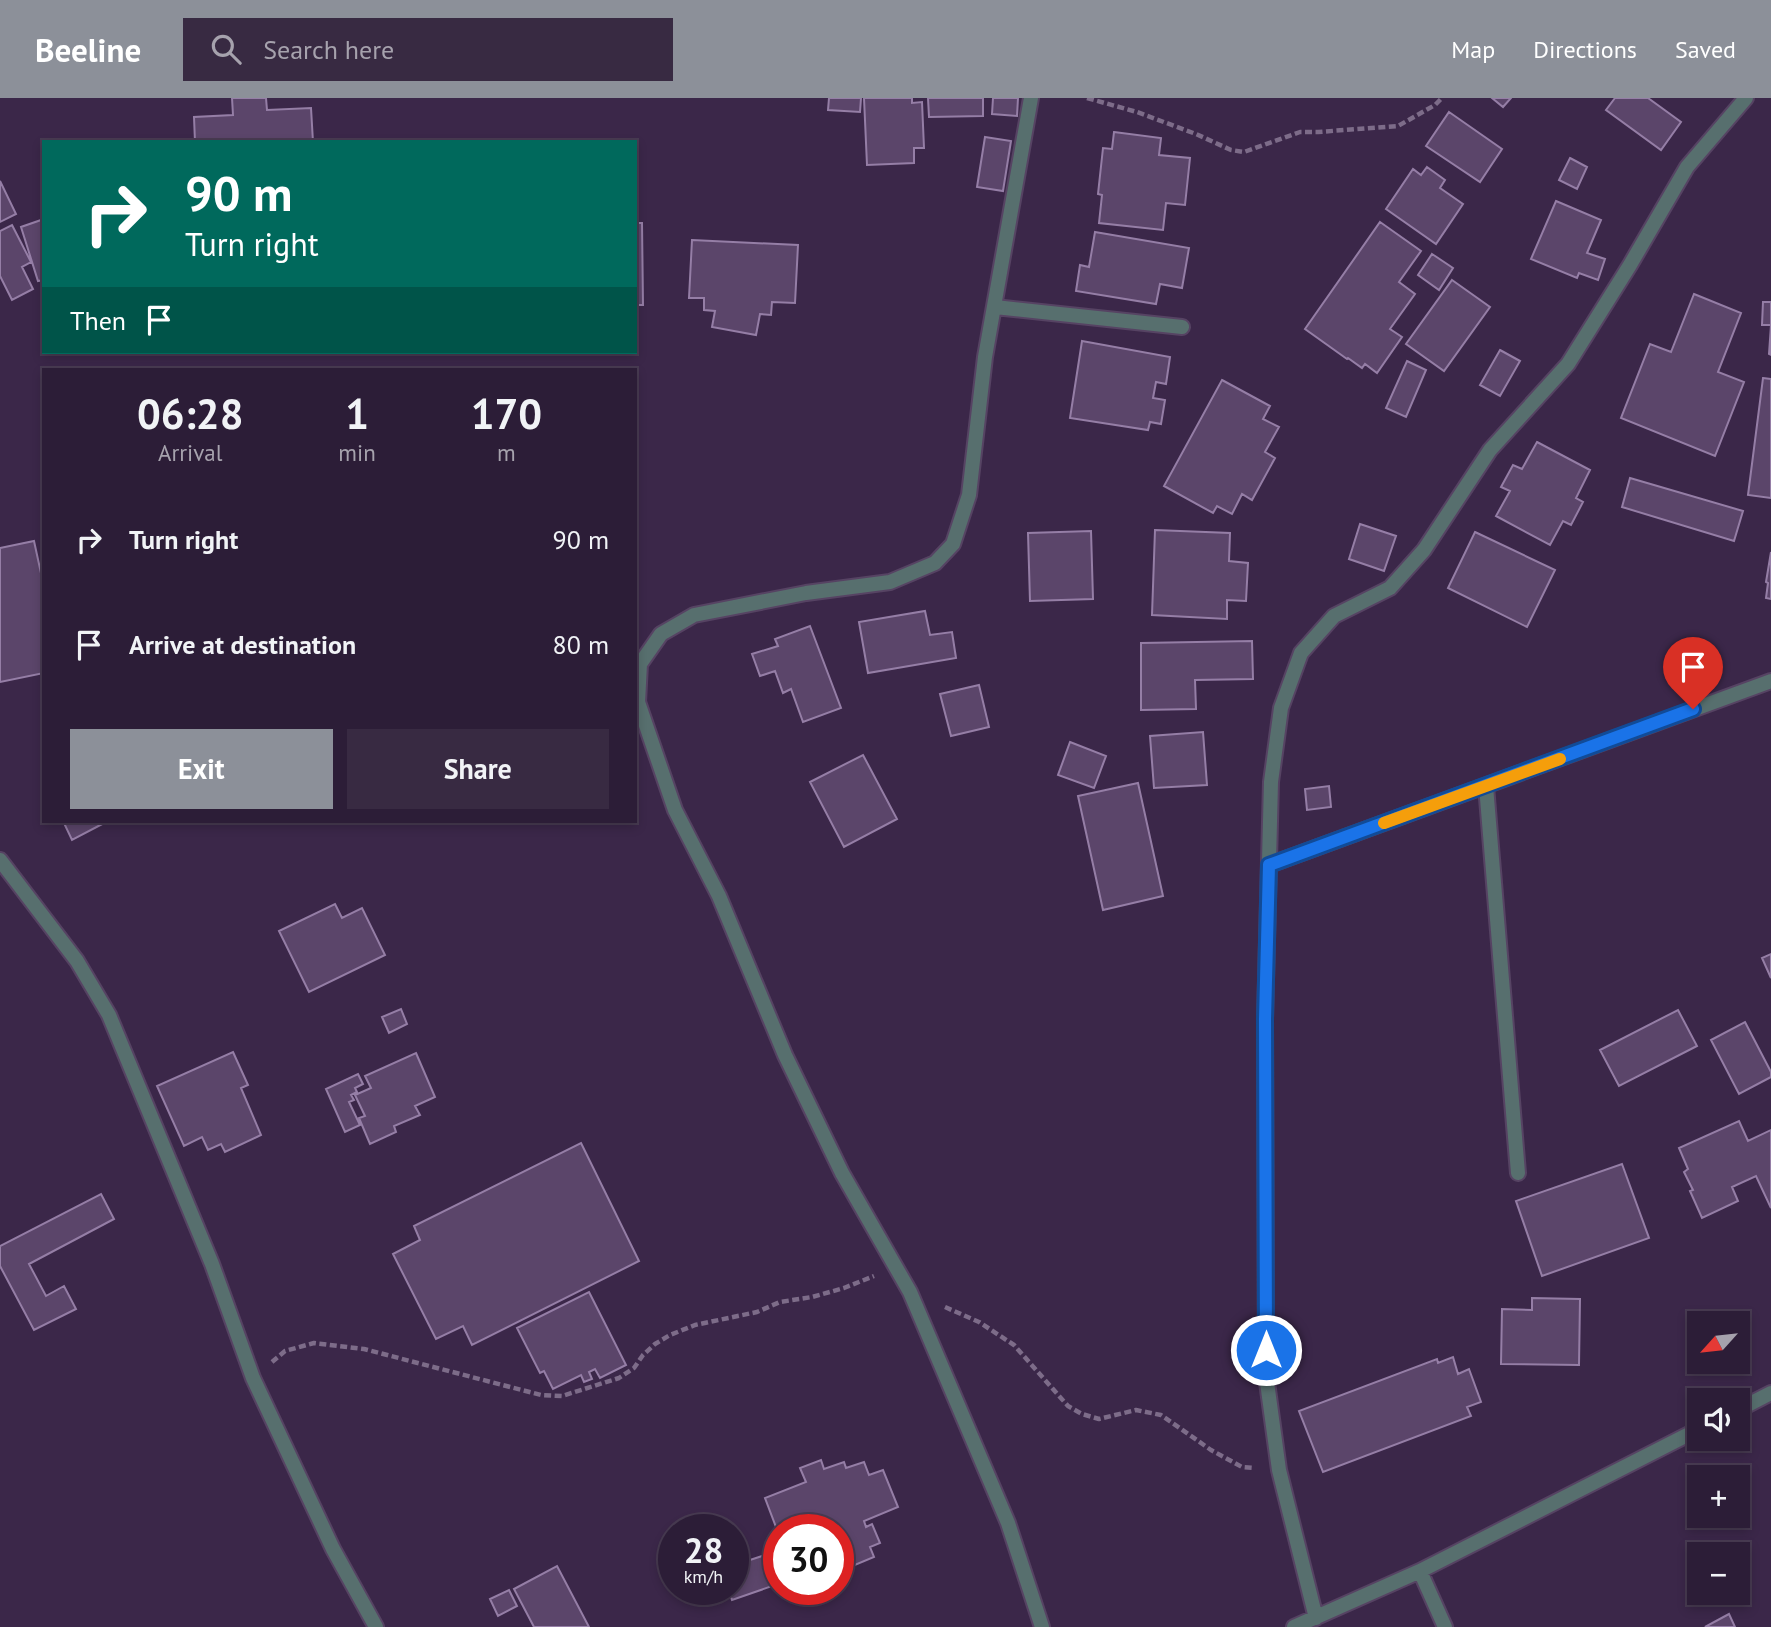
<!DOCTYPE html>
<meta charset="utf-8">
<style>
body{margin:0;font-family:"PT Sans",sans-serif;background:#382a42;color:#f1f3f6;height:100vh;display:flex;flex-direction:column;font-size:26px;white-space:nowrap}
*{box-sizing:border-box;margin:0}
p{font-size:23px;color:#a6a2ad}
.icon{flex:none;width:38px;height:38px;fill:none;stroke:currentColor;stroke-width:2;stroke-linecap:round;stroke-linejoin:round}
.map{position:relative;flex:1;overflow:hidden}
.side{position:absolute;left:42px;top:270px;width:595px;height:455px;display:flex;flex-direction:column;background:#2c1d37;border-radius:0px;box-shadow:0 4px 10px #0003,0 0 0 2px #483b52}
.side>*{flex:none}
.hud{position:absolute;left:42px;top:42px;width:595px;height:214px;border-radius:0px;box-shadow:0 4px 10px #0003,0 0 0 2px #483b52;background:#00695c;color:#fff;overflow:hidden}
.needle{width:46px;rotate:243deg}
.buttons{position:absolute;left:1687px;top:1213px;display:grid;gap:14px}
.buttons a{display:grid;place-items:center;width:63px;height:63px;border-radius:0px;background:#2c1d37;box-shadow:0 4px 10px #0003,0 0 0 2px #483b52;font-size:35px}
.speed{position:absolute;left:658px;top:1416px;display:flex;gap:14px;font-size:35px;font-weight:700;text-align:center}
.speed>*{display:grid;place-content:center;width:91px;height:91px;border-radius:50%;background:#2c1d37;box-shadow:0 4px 10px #0003,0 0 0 2px #483b52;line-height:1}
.speed small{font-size:18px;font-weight:400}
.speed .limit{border:10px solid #d22;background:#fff;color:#111}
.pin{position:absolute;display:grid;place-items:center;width:60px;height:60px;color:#fff;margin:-72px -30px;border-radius:50% 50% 50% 0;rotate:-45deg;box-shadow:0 0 7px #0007}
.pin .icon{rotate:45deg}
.me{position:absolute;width:77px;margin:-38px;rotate:0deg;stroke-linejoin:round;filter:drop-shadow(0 0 5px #0008)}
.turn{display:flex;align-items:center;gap:24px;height:147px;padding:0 28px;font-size:32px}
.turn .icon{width:91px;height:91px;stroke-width:2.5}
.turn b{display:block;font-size:49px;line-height:60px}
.then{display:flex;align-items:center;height:66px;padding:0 28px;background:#0003;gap:14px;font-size:26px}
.eta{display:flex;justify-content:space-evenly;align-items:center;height:119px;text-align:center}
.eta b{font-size:42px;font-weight:700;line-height:49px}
.primary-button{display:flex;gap:14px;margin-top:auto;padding:14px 28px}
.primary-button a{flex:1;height:80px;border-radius:0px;background:#8c9099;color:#fff;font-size:28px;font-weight:700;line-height:80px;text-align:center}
.primary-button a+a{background:#382a42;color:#f1f3f6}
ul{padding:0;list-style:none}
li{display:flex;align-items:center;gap:21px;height:105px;padding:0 28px}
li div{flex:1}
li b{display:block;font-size:26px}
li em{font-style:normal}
header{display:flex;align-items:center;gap:42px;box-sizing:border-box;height:98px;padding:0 35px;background:#8c9099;color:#fff}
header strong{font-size:33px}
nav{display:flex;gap:38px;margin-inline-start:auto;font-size:24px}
.search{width:490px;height:63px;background:#382a42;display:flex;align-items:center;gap:18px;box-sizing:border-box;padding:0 24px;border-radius:0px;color:#a6a2ad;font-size:26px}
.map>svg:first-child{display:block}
</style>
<header>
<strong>Beeline</strong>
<div class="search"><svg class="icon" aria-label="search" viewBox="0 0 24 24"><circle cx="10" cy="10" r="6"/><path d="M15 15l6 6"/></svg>Search here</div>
<nav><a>Map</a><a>Directions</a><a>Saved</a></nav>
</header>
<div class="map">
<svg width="1771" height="1529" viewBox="0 0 1771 1529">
<rect width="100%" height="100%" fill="#3b2749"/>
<!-- building -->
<path fill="#5b456a" stroke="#957ea6" stroke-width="2" d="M232 0H266L267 12 311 10 313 44H195L194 19 233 17Z
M829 0H861L860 14 828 12Z
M864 0H912V5L922 4 924 50H914V65L867 67Z
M928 0H983V18L929 19Z
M993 0H1018L1017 18 992 16Z
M1492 0H1511L1503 9Z
M1615 0H1648L1681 24 1661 52 1606 12Z
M1449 14 1502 51 1480 84 1426 48Z
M1114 34 1161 40 1159 57 1190 60 1185 107 1166 105 1163 132 1099 125 1102 97 1098 96 1103 50 1112 51Z
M985 39 1011 43 1003 93 977 89Z
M1570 60 1587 69 1577 91 1559 82Z
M1427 69 1445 82 1440 90 1463 106 1436 146 1386 111 1413 71 1421 77Z
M0 83 16 116 0 124Z
M1556 103 1601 122 1587 155 1605 161 1598 182 1579 175 1577 180 1531 161Z
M44 121V182L38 183 21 129Z
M1380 124 1421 153 1399 184 1415 196 1390 231 1402 239 1377 275 1365 266 1362 270 1348 260 1347 261 1305 231Z
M635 125H642L643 207H635Z
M12 127 31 164 22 169 33 191 12 202 0 178V133Z
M1095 134 1189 150 1182 190 1160 186 1156 206 1076 193 1080 167 1089 169Z
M692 142 798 147 795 205 772 204 771 217 760 216 756 237 712 229 715 213 704 212V200H689Z
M1432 156 1453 170 1439 192 1418 177Z
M1452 182 1490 209 1444 273 1406 246Z
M1694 196 1741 215 1718 274 1744 284 1715 358 1621 320 1650 246 1671 254Z
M1763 204H1771V257L1769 256 1771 227H1762Z
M1082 243 1170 259 1166 286 1156 284 1153 300 1165 302 1161 326 1150 324 1148 332 1070 320Z
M1500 252 1520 263 1500 298 1480 287Z
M1407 263 1426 272 1406 319 1386 310Z
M1763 280 1771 281V400L1748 397Z
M1222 282 1270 308 1263 321 1279 329 1265 354 1275 360 1252 402 1242 396 1232 416 1217 408 1213 415 1164 388Z
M1537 344 1590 372 1576 400 1583 404 1571 427 1563 423 1550 447 1496 418 1510 393 1501 389 1513 367 1522 371Z
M1630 380 1743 413 1734 443 1622 409Z
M1360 426 1396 438 1384 473 1349 461Z
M1155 432 1230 435 1229 463 1248 465 1246 503 1227 502V521L1152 517Z
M1091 433 1093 501 1030 503 1028 435Z
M1475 434 1555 472 1527 529 1448 490Z
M34 443 44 489V575L0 584V450Z
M1771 454V501L1766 500 1768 485 1766 484Z
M925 513 930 537 952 534 956 560 868 575 859 524Z
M810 528 841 610 803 624 791 591 783 595 775 573 760 578 752 556 778 548 775 541Z
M1252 543 1253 581 1195 582 1196 611 1141 612V545Z
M979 587 989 629 951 638 940 596Z
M1203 634 1207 687 1154 690 1150 638Z
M1070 644 1106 658 1094 690 1058 677Z
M863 657 897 721 844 749 810 684Z
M1138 685 1163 798 1103 812 1078 698Z
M1329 688 1331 709 1307 712 1305 691Z
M63 723H108L72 742Z
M335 806 342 820 362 810 385 857 309 894 279 833Z
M1771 856V880L1762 860Z
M401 911 407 926 389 935 382 919Z
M1678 912 1697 948 1619 988 1600 952Z
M1745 924 1771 974V979L1739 996 1711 942Z
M233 954 248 987 241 990 261 1037 225 1054 221 1046 208 1052 202 1039 184 1048 157 988Z
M416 955 435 999 415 1008 420 1017 394 1028 396 1034 370 1046 359 1020 365 1018 355 997 371 990 365 978Z
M358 976 363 986 355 990 357 994 351 997 354 1002 349 1004 360 1027 345 1034 326 991Z
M1739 1023 1748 1043 1771 1032V1110L1756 1078 1732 1089 1738 1103 1702 1120 1690 1093 1693 1092 1684 1074 1688 1071 1679 1050Z
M581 1045 639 1163 472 1247 463 1228 436 1241 393 1156 420 1142 414 1128Z
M1622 1066 1649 1140 1542 1178 1516 1103Z
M101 1096 114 1121 29 1166 46 1198 64 1188 76 1211 34 1232 0 1168V1148Z
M589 1194 626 1267 600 1280 595 1271 589 1274 592 1281 584 1284 581 1277 553 1291 544 1273 540 1275 517 1230Z
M1532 1200 1580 1201 1579 1267 1501 1266 1502 1211 1532 1212Z
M1453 1259 1458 1276 1469 1271 1481 1304 1467 1309 1471 1318 1323 1374 1299 1313 1437 1261 1438 1265Z
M821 1362 824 1371 844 1364 846 1370 864 1364 869 1377 883 1372 898 1409 864 1423 866 1429 872 1426 880 1445 870 1449 874 1459 838 1474V1432H818L816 1425 799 1432H779V1437L765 1400 806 1384 800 1370Z
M739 1438 747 1463 768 1456 778 1486 732 1502 728 1491H733V1440Z
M557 1468 589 1529H534L514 1491Z
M509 1492 517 1508 498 1518 490 1501Z
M1729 1516 1735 1529H1705Z"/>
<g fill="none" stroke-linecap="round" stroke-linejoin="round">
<defs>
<path id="minor" d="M1031 0 985 259 969 397 953 446 935 465 890 484 806 495 694 517 661 536 640 566 638 604 675 712 719 798 785 957 842 1075 910 1194 1008 1425 1042 1529
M995 209 1182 229
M1486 688 1518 1075
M0 762 77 863 109 917 212 1166 253 1280 333 1451 376 1529
M1269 767 1771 583
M1738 1312 1771 1295
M1420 1473 1445 1529
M1316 1520 1279 1372 1266 1277 1265 921 1271 684 1281 610 1301 555 1334 518 1390 490 1424 452 1490 352 1568 266 1630 167 1687 69 1746 0
M1294 1529 1420 1473 1699 1331"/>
</defs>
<!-- minor casing -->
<use href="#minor" stroke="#564363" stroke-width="18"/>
<!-- path -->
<path stroke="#7d6c89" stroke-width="4.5" stroke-dasharray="7 3.5" stroke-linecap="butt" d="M1087 0 1137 14 1196 36 1231 52 1244 54 1300 34H1318L1398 28 1435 7 1442 0
M945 1209 979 1224 1014 1247 1068 1308 1082 1316 1099 1321 1136 1312 1161 1317 1211 1352 1242 1369 1254 1370
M272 1264 285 1253 314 1245 364 1251 541 1297 562 1298 619 1280 634 1270 643 1257 655 1246 670 1237 695 1227 757 1214 780 1204 812 1199 844 1190 874 1178"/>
<!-- minor -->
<use href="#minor" stroke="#576f6e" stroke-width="14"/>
</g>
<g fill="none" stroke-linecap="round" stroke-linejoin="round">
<defs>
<path id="route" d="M1266 1252 1265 921 1269 767 1693 611"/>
</defs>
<!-- route casing -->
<use href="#route" stroke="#114b97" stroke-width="18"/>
<!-- route -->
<use href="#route" stroke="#1a73e8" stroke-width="12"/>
<!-- slow -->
<path stroke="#f59e0b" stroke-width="12" d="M1384 725 1560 661"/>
</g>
</svg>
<div class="buttons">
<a><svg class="needle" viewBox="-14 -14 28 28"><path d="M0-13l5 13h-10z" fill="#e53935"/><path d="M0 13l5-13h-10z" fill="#a6a2ad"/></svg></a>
<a><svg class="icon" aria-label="sound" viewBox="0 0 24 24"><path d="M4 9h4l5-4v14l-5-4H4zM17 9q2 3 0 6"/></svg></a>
<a>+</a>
<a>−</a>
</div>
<div class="speed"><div>28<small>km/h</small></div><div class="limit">30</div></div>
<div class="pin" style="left:1693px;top:611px;background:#d93025"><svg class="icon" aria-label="arrive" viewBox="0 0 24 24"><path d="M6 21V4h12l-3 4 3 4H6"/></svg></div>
<svg class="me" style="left:1266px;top:1252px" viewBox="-20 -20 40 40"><circle r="17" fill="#1a73e8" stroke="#fff" stroke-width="3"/><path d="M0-11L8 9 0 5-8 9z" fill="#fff"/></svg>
<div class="hud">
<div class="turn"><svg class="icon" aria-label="right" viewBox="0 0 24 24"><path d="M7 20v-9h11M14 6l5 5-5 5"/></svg><div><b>90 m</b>Turn right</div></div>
<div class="then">Then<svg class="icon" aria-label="arrive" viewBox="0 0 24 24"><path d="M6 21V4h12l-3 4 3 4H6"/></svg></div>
</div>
<section class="side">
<div class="eta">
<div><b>06:28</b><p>Arrival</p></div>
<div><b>1</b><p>min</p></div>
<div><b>170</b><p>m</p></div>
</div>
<ul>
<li><svg class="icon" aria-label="right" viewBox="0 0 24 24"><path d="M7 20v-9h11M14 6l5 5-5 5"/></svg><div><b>Turn right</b></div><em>90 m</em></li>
<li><svg class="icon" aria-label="arrive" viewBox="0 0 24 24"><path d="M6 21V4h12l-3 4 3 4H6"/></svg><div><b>Arrive at destination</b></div><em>80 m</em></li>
</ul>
<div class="primary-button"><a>Exit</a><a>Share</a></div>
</section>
</div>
